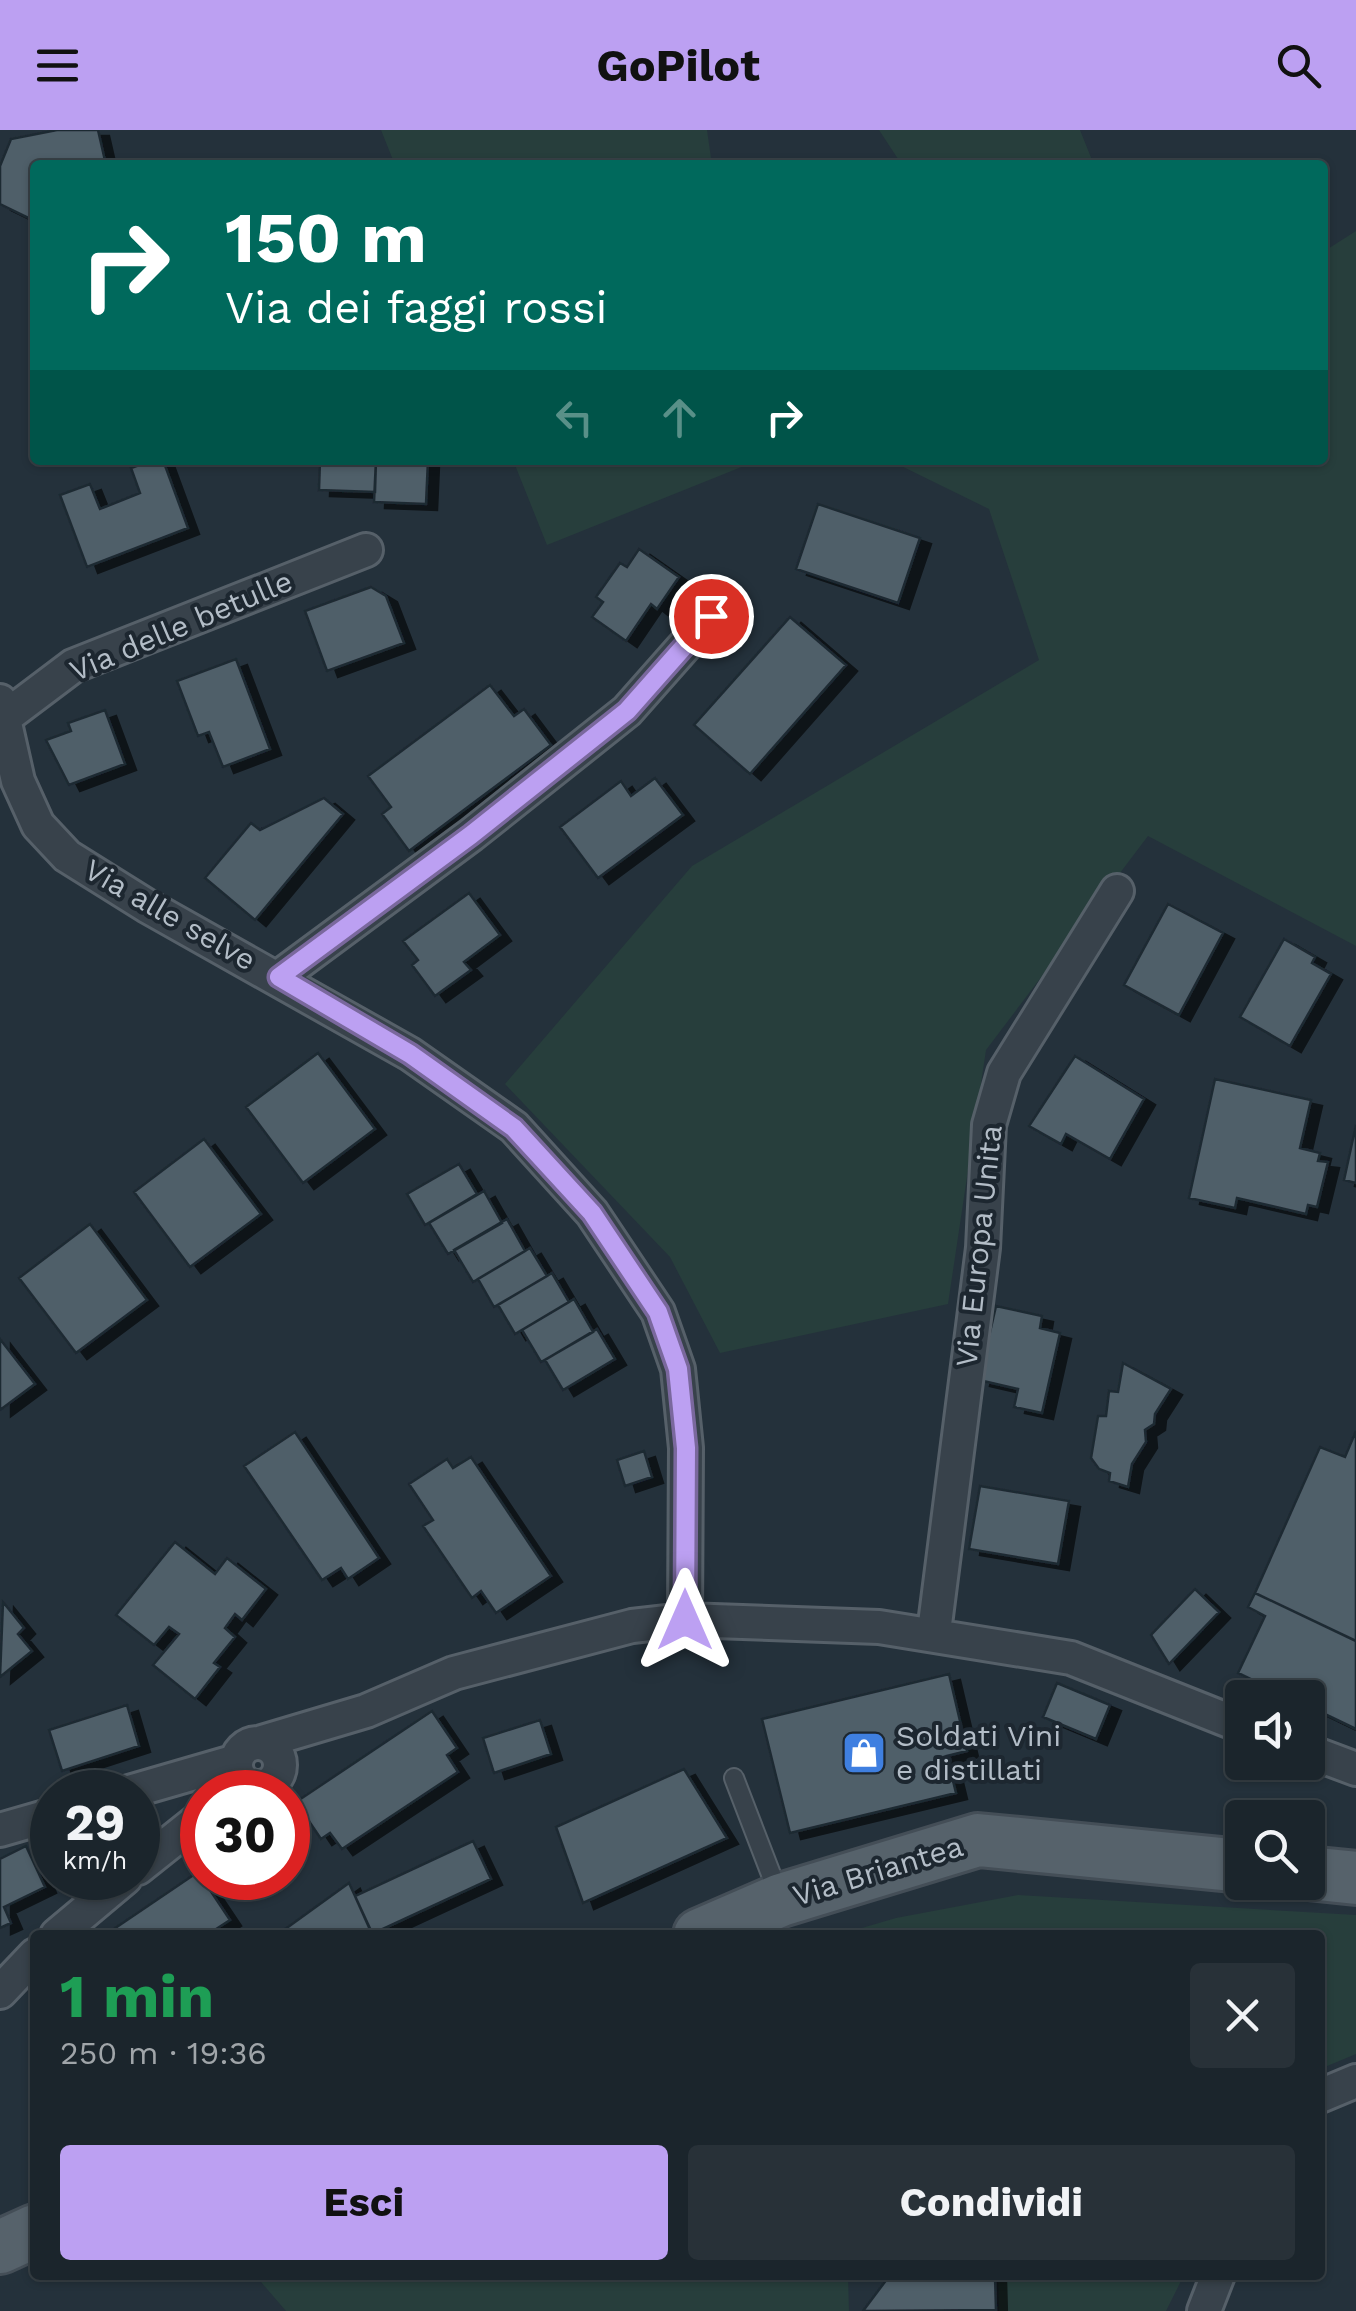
<!DOCTYPE html>
<html lang="it">
<meta charset="utf-8">
<style>
body{margin:0;font-family:"Work Sans",sans-serif;background:#283138;color:#f1f3f6;height:100vh;display:flex;flex-direction:column;font-size:38px;white-space:nowrap}
*{box-sizing:border-box;margin:0}
p{font-size:32px;color:#a0a5a9}
.icon{flex:none;width:55px;height:55px;fill:none;stroke:currentColor;stroke-width:2;stroke-linecap:round;stroke-linejoin:round}
.map{position:relative;flex:1;overflow:hidden}
.drawer{position:absolute;left:30px;top:1800px;width:1295px;height:350px;display:flex;flex-direction:column;background:#1b252c;border-radius:10px;box-shadow:0 2px 8px #0004,0 0 0 2px #394248}
.drawer>*{flex:none}
.top-card{position:absolute;left:30px;top:30px;width:1298px;height:305px;border-radius:10px;box-shadow:0 2px 8px #0004,0 0 0 2px #394248;background:#00695c;color:#fff;overflow:hidden}
.buttons{position:absolute;left:1225px;top:1550px;display:grid;gap:20px}
.buttons a{display:grid;place-items:center;width:100px;height:100px;border-radius:10px;background:#1b252c;box-shadow:0 2px 8px #0004,0 0 0 2px #394248;font-size:50px}
.speed{position:absolute;left:30px;top:1640px;display:flex;gap:20px;font-size:50px;font-weight:700;text-align:center}
.speed>*{display:grid;place-content:center;width:130px;height:130px;border-radius:50%;background:#1b252c;box-shadow:0 2px 8px #0004,0 0 0 2px #394248;line-height:1}
.speed small{font-size:25px;font-weight:400}
.speed .limit{border:15px solid #d22;background:#fff;color:#111}
.pin{position:absolute;display:grid;place-items:center;width:85px;height:85px;color:#fff;margin:-42px;border:5px solid #fff;border-radius:50%;box-shadow:0 2px 10px #0007}
.me{position:absolute;width:110px;margin:-55px;rotate:0deg;stroke-linejoin:round;filter:drop-shadow(0 0 8px #0008)}
.turn{display:flex;align-items:center;gap:35px;height:210px;padding:0 30px;font-size:45px}
.turn .icon{width:130px;height:130px;stroke-width:2.5}
.turn b{display:block;font-size:70px;line-height:85px}
.lanes{display:flex;align-items:center;height:95px;padding:0 30px;background:#0003;justify-content:center;gap:50px;direction:ltr}
.lanes .off{opacity:.35}
.round{display:grid;place-items:center;flex:none;width:105px;height:105px;border-radius:10px;background:#283138}
.overview{display:flex;align-items:center;justify-content:space-between;height:170px;padding:0 30px}
h1{font-size:60px;font-weight:700;line-height:75px;color:#1e9e55}
.primary-button{display:flex;gap:20px;margin-top:auto;padding:20px 30px}
.primary-button a{flex:1;height:115px;border-radius:10px;background:#bca0f2;color:#111;font-size:40px;font-weight:700;line-height:115px;text-align:center}
.primary-button a+a{background:#283138;color:#f1f3f6}
header{display:flex;justify-content:space-between;align-items:center;height:130px;padding:0 30px;background:#bca0f2;color:#111;font-size:45px;font-weight:700}
.map>svg:first-child{display:block}
</style>
<header><svg class="icon" aria-label="menu" viewBox="0 0 24 24"><path d="M4 6h16M4 12h16M4 18h16"/></svg>GoPilot<svg class="icon" aria-label="search" viewBox="0 0 24 24"><circle cx="10" cy="10" r="6"/><path d="M15 15l6 6"/></svg></header>
<div class="map">
<svg width="1356" height="2181" viewBox="0 0 1356 2181">
<defs>
<filter id="shadow"><feDropShadow dx="11" dy="6" stdDeviation="0" flood-color="#0009"/></filter>
</defs>
<rect width="100%" height="100%" fill="#24313b"/>
<!-- green -->
<path fill="#273e3c" d="M381 0H707L712 35H395Z
M879 0H1080L1094 35H902Z
M1356 101V816L1148 706 986 920 948 1174 720 1223 670 1127 505 954 692 736 1039 530 989 379 889 330H1322L1323 122Z
M513 330H759L547 415Z
M1018 1765 1356 1785V1924L1320 1939V1805H838L896 1788Z
M255 2145H848L849 2181H286Z
M998 2145H1184L1166 2181H999Z"/>
<!-- building -->
<path fill="#4f5e69" stroke="#1f2932" stroke-width="2.5" filter="url(#shadow)" d="M57 0H98L106 35H35L33 90 0 74V36L11 9Z
M153 330H163L188 398 87 437 60 365 90 354 100 379 140 363 131 338Z
M320 330H376L375 362 319 360Z
M376 330H428L426 374 374 372Z
M818 374 920 408 898 473 796 439Z
M639 419 679 447 657 479 651 474 626 511 592 487 603 472 596 467 620 433 627 437Z
M371 457 386 466 404 513 327 541 305 481Z
M790 487 846 535 750 644 694 595Z
M236 529 270 619 223 637 209 602 198 606 177 551Z
M490 555 514 586 524 579 551 615 409 721 382 684 391 677 368 646Z
M105 580 125 634 69 655 46 610 71 601 68 593Z
M655 648 683 685 598 748 560 697 621 651 631 666Z
M324 668 343 684 255 790 205 748 251 693 260 700Z
M469 763 500 805 464 832 471 840 435 866 412 835 418 830 403 811Z
M1168 774 1223 803 1179 885 1124 855Z
M1284 809 1315 827 1312 833 1331 844 1290 916 1240 887Z
M318 923 375 999 303 1053 246 977Z
M1075 926 1144 969 1110 1029 1066 1004 1061 1014 1029 996Z
M1215 949 1311 970 1300 1018 1320 1023 1318 1031 1328 1032 1317 1077 1308 1075 1306 1084 1237 1068 1235 1078 1189 1068Z
M1356 995V1053L1344 1050Z
M204 1009 261 1084 190 1137 134 1062Z
M459 1034 477 1064 425 1095 407 1064Z
M484 1061 502 1093 448 1124 429 1093Z
M507 1089 525 1121 473 1152 454 1120Z
M90 1094 147 1170 76 1223 19 1148Z
M530 1118 547 1146 494 1177 478 1149Z
M552 1143 569 1172 515 1204 498 1175Z
M574 1169 593 1202 541 1232 522 1200Z
M996 1176 1042 1186 1040 1198 1060 1203 1042 1283 1014 1277 1018 1259 979 1250Z
M597 1199 615 1229 563 1260 545 1230Z
M0 1209 35 1254 0 1280Z
M1123 1233 1171 1259 1155 1284 1154 1294 1145 1300 1146 1312 1132 1334 1128 1357 1109 1351 1110 1343 1099 1339 1091 1328 1098 1286H1106L1109 1261 1118 1262Z
M1356 1301V1511L1255 1463 1320 1317 1345 1327Z
M295 1302 379 1428 348 1449 341 1438 322 1450 244 1336Z
M644 1321 652 1347 625 1356 617 1330Z
M471 1327 551 1446 496 1483 481 1461 472 1468 423 1396 433 1390 409 1354 447 1329 453 1338Z
M980 1356 1069 1371 1058 1434 969 1419Z
M175 1412 215 1444 227 1428 266 1459 242 1490 235 1484 225 1498 235 1507 214 1533 220 1537 195 1569 153 1535 179 1504 169 1497 154 1515 116 1485Z
M1195 1459 1219 1482 1169 1534 1151 1505Z
M1255 1463 1356 1511V1599L1308 1576V1568H1290L1238 1543 1265 1486 1248 1477Z
M3 1472 24 1498 18 1504 32 1521 0 1547Z
M949 1544 967 1621 947 1626 956 1663 790 1703 762 1589Z
M1057 1553 1110 1575 1096 1609 1043 1587Z
M127 1575 139 1616 62 1641 49 1600Z
M432 1581 457 1618 447 1625 458 1642 342 1719 330 1703 321 1709 296 1672Z
M540 1590 551 1624 494 1643 483 1608Z
M684 1639 727 1708 583 1773 556 1697Z
M473 1711 491 1749 372 1804 355 1766Z
M26 1716 45 1757 4 1777 11 1793 0 1798V1729Z
M198 1742 230 1790 207 1805H105Z
M349 1753 373 1805H277Z
M890 2145H995L996 2180 863 2181Z"/>
<g fill="none" stroke-linecap="round" stroke-linejoin="round">
<defs>
<path id="service" d="M734 1648 779 1765"/>
<path id="minor" d="M0 571 18 651 38 695 67 726 147 776 410 924 514 997 592 1083 658 1182 678 1239 686 1318 685 1490
M4 588 73 536 366 420
M279 847 471 705 627 581 711 486
M934 1502 983 1118 989 995 1004 943 1117 761
M262 1612 366 1581 454 1543 632 1496 685 1490 879 1497 1071 1528 1242 1596
M236 1635a22 22 0 1 1 44 0a22 22 0 1 1-44 0Z
M1308 1621 1356 1639
M129 1662 236 1631
M0 1700 52 1685
M138 1738 202 1687
M57 1805 125 1748
M0 1862 35 1825
M1320 1966 1356 1951
M1204 2181 1218 2145"/>
<path id="primary" d="M1308 1743 1356 1748
M700 1805 781 1770 978 1710 1242 1736
M0 2117 35 2101"/>
</defs>
<!-- service casing -->
<use href="#service" stroke="#566069" stroke-width="22"/>
<!-- minor casing -->
<use href="#minor" stroke="#566069" stroke-width="38"/>
<!-- primary casing -->
<use href="#primary" stroke="#444e57" stroke-width="58"/>
<!-- service -->
<use href="#service" stroke="#38424b" stroke-width="18"/>
<!-- minor -->
<use href="#minor" stroke="#38424b" stroke-width="32"/>
<!-- primary -->
<use href="#primary" stroke="#56626b" stroke-width="52"/>
</g>
<g fill="none" stroke-linecap="round" stroke-linejoin="round">
<defs>
<path id="route" d="M685 1490 686 1318 678 1239 658 1182 592 1083 514 998 410 924 279 847 471 705 627 581 711 486"/>
</defs>
<!-- route casing -->
<use href="#route" stroke="#7a689d" stroke-width="25"/>
<!-- route -->
<use href="#route" stroke="#bca0f2" stroke-width="18"/>
</g>
<!-- icons -->
<defs>
<symbol id="shop-square" viewBox="-11 -11 22 22"><rect x="-9" y="-9" width="18" height="18" rx="4" fill="#3f7fe0" stroke="#1d2730"/><path d="M-5-2.5h2.3a2.7 3.5 0 0 1 5.4 0H5L5.5 6h-11ZM-1.5-2.5h3a1.5 2.3 0 0 0-3 0Z" fill="#fff"/></symbol>
</defs>
<g fill-rule="evenodd">
<use href="#shop-square" x="839" y="1598" width="50" height="50"/>
</g>
<g text-anchor="middle" stroke-width="8" stroke-linejoin="round" paint-order="stroke">
<!-- street labels -->
<g font-size="30" fill="#b3bdc7" stroke="#1d2730">
<text transform="translate(181 496) rotate(-23)" y="10">Via delle betulle</text>
<text transform="translate(170 785) rotate(30)" y="10">Via alle selve</text>
<text transform="translate(979 1116) rotate(-84)" y="10">Via Europa Unita</text>
<text transform="translate(878 1741) rotate(-17)" y="10">Via Briantea</text>
</g>
<!-- poi labels -->
<g font-size="30" fill="#b3bdc7" stroke="#1d2730" text-anchor="start">
<text x="896" y="1616">Soldati Vini<tspan x="896" dy="34">e distillati</tspan></text>
</g>
</g>
</svg>
<div class="buttons">
<a><svg class="icon" aria-label="sound" viewBox="0 0 24 24"><path d="M4 9h4l5-4v14l-5-4H4zM17 9q2 3 0 6"/></svg></a>
<a><svg class="icon" aria-label="search" viewBox="0 0 24 24"><circle cx="10" cy="10" r="6"/><path d="M15 15l6 6"/></svg></a>
</div>
<div class="speed"><div>29<small>km/h</small></div><div class="limit">30</div></div>
<div class="pin" style="left:711px;top:486px;background:#d93025"><svg class="icon" aria-label="arrive" viewBox="0 0 24 24"><path d="M6 21V4h12l-3 4 3 4H6"/></svg></div>
<svg class="me" style="left:685px;top:1490px" viewBox="-20 -20 40 40"><path d="M0-17L14 15 0 8-14 15z" fill="#bca0f2" stroke="#fff" stroke-width="4"/></svg>
<div class="top-card">
<div class="turn"><svg class="icon" aria-label="right" viewBox="0 0 24 24"><path d="M7 20v-9h11M14 6l5 5-5 5"/></svg><div><b>150 m</b>Via dei faggi rossi</div></div>
<div class="lanes"><svg class="icon off" aria-label="left" viewBox="0 0 24 24"><path d="M17 20v-9H6M10 6l-5 5 5 5"/></svg><svg class="icon off" aria-label="ahead" viewBox="0 0 24 24"><path d="M12 20V5M6 11l6-6 6 6"/></svg><svg class="icon" aria-label="right" viewBox="0 0 24 24"><path d="M7 20v-9h11M14 6l5 5-5 5"/></svg></div>
</div>
<section class="drawer">
<div class="overview"><div><h1>1 min</h1><p>250 m · 19:36</p></div><a class="round"><svg class="icon" aria-label="close" viewBox="0 0 24 24"><path d="M6 6l12 12M18 6L6 18"/></svg></a></div>
<div class="primary-button"><a>Esci</a><a>Condividi</a></div>
</section>
</div>
